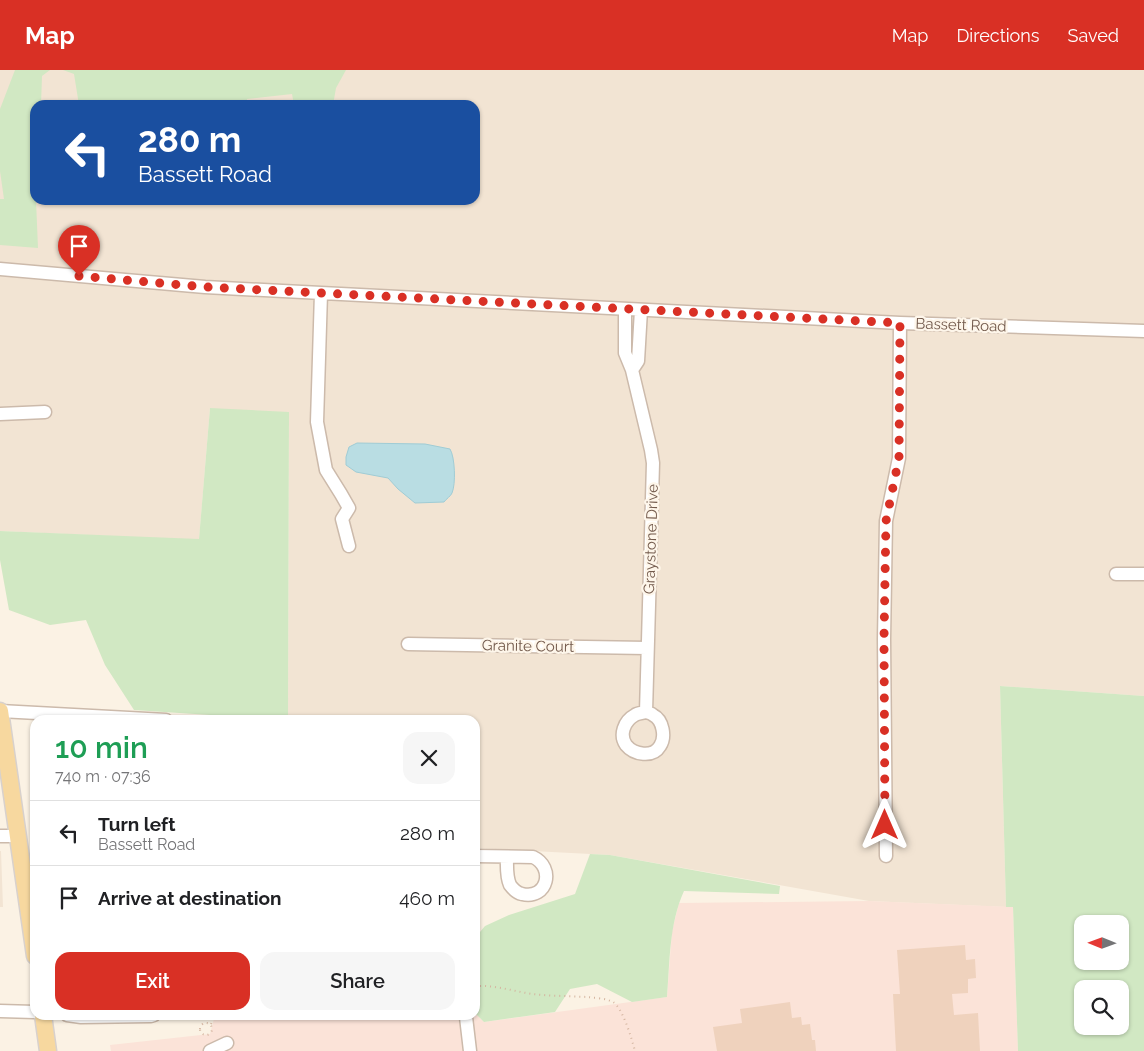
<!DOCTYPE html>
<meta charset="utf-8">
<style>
body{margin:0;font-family:Raleway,sans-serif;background:#f6f6f6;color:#202124;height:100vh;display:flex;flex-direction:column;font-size:19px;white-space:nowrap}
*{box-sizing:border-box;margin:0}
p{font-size:16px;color:#757577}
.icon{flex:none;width:28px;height:28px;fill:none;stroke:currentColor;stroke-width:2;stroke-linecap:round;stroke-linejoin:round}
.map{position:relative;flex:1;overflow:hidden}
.details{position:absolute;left:30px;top:645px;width:450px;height:305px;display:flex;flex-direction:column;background:#fff;border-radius:15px;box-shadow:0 1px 4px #0004}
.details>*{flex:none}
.top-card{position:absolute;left:30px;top:30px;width:450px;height:105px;border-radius:15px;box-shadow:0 1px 4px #0004;background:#1a4fa0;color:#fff;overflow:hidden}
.needle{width:32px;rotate:271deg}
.buttons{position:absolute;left:1074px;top:845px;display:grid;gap:10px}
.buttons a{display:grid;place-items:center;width:55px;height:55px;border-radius:10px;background:#fff;box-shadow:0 1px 4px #0004;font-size:25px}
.pin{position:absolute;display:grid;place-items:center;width:42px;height:42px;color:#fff;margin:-51px -21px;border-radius:50% 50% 50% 0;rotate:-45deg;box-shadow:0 0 5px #0007}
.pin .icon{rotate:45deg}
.me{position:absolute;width:55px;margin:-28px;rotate:0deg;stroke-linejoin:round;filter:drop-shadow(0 0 4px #0008)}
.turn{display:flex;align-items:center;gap:18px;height:105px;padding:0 25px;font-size:22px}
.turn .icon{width:65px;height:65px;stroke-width:2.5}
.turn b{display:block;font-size:35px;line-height:42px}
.round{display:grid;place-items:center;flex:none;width:52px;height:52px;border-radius:15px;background:#f6f6f6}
.overview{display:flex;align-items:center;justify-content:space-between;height:85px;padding:0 25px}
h1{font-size:30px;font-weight:600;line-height:38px;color:#1e9e55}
.cta{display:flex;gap:10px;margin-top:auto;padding:10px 25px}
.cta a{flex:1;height:58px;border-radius:15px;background:#d93025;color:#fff;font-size:20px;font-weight:600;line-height:58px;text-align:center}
.cta a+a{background:#f6f6f6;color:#202124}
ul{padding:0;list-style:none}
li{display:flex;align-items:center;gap:15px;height:65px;padding:0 25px;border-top:1px solid #e0e0e0}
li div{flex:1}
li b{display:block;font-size:19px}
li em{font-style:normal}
header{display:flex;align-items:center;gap:30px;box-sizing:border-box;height:70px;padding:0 25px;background:#d93025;color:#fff}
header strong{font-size:24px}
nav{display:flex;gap:28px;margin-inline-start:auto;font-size:18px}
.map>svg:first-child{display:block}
</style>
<header>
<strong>Map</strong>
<nav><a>Map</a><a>Directions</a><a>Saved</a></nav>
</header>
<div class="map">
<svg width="1144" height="981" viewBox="0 0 1144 981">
<rect width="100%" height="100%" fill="#fbf2e4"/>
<!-- residential -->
<path fill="#f2e4d3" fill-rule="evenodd" d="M0 0H1144V626L1000 616 1006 837 869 831 610 785 475 778V650H288L289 356 210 338 199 470 0 461ZM35 35H475V130H35Z
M0 781H1L3 837H0Z"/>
<!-- commercial -->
<path fill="#fbe3d8" d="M869 831 1013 837 1018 981H111L110 975 210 964 215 945H475V943L484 952 667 927 672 861 679 833Z"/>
<!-- green -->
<path fill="#d1e8c3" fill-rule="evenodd" d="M15 0H50L42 6 41 35H35V130H36L38 178 0 175V129H4L0 101V39Z
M63 0H346L336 18 333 35H294L292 24 247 29 246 35H79L74 4Z
M210 338 289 342 288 650 134 640 105 595 86 550 50 555 9 540 0 490V461L199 469Z
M1000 616 1144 626V981H1018L1013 837H1006ZM1082 854H1120V891H1082ZM1082 919H1120V956H1082Z
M590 784 610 785 780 816 779 824 684 821C669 854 670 891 667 927L632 932 597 914 570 919 555 942 484 952 475 943V868L485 856 509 845 575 824Z"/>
<!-- water -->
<path fill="#b9dde3" stroke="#a0ccd5" d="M357 373 425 374 450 379C455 387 456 414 452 423 451 426 446 429 444 432L415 433 398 419 388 408 356 402 346 395V387L349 377Z"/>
<!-- building -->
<path fill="#efd2bd" d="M965 875 966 890 975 889 976 908 968 909V923L952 924 954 945 978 943 980 981H896L893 924H900L897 880Z
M790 932 792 948 801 947 802 955 810 954 812 970H815L816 981H717L713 957 742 953 740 939Z"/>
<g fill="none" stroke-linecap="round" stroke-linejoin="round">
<defs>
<path id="minor" d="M0 199 205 217 900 253 1144 261
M321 223 317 352 326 400 341 424 349 438 342 449 349 476
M625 239V283L632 300 651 380 653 393 646 642
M632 300 638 291 641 240
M0 344 45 342
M1116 504H1144
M408 574 647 578
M0 641 166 650
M646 642C648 643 651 643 653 645 663 650 666 667 660 676 653 688 634 685 626 675 619 665 624 651 635 645 638 643 642 643 646 642Z
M0 766H17
M475 786 533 787C555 797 548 830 522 824 517 823 513 819 510 815 506 806 507 796 507 787
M886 786 884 569 886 451 899 388 900 253
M0 941 35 942
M67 945 81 947 151 946 154 945
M466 947 470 981
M210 981 227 973"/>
<path id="major" d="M0 641 35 886
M43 945 48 981"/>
</defs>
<!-- minor casing -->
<use href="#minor" stroke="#ccbaab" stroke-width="15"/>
<!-- major casing -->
<use href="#major" stroke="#d8d1cd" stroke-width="19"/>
<!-- path -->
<path stroke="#d4b5a0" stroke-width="2" stroke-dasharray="1 4" stroke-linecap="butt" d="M475 916C495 915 513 921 532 924 550 926 569 926 587 927 595 928 605 928 613 932 623 938 632 970 635 981
M200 959a6 6 0 1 1 12 0a6 6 0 1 1-12 0Z
M211 954 215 945"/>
<!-- minor -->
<use href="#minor" stroke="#fff" stroke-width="12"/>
<!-- major -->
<use href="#major" stroke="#f7d89f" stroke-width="16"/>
</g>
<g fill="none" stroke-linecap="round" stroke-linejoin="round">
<!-- route -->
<path stroke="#d93025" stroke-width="9" stroke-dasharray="0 16.2" d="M79 206 206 217 900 253 899 388 886 451 884 569 885 755"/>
</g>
<g text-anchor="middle" stroke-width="4.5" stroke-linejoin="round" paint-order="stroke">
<!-- street labels -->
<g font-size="15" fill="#72594b" stroke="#fef6ea">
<text transform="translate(961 255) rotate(2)" y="5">Bassett Road</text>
<text transform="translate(651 469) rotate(-88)" y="5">Graystone Drive</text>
<text transform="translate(528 576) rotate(1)" y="5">Granite Court</text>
</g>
</g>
</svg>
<div class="buttons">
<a><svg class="needle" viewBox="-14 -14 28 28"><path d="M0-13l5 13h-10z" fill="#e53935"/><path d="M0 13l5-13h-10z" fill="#757577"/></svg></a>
<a><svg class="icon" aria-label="search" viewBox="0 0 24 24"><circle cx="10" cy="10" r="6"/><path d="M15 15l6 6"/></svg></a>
</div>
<div class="pin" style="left:79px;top:206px;background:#d93025"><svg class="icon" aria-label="arrive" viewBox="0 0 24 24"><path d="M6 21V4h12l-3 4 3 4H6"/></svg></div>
<svg class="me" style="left:885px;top:755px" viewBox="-20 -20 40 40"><path d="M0-17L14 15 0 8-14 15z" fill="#d93025" stroke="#fff" stroke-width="4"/></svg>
<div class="top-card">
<div class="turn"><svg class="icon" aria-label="left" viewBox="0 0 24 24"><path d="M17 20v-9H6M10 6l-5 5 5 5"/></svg><div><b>280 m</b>Bassett Road</div></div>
</div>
<section class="details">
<div class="overview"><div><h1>10 min</h1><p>740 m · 07:36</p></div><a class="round"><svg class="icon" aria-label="close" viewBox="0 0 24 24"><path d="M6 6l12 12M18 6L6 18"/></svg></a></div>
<ul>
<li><svg class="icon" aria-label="left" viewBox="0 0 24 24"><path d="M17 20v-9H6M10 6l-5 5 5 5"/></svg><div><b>Turn left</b><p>Bassett Road</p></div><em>280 m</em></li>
<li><svg class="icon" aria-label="arrive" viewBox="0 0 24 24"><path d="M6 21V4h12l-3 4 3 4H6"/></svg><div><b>Arrive at destination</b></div><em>460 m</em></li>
</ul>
<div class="cta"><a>Exit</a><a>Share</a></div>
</section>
</div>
